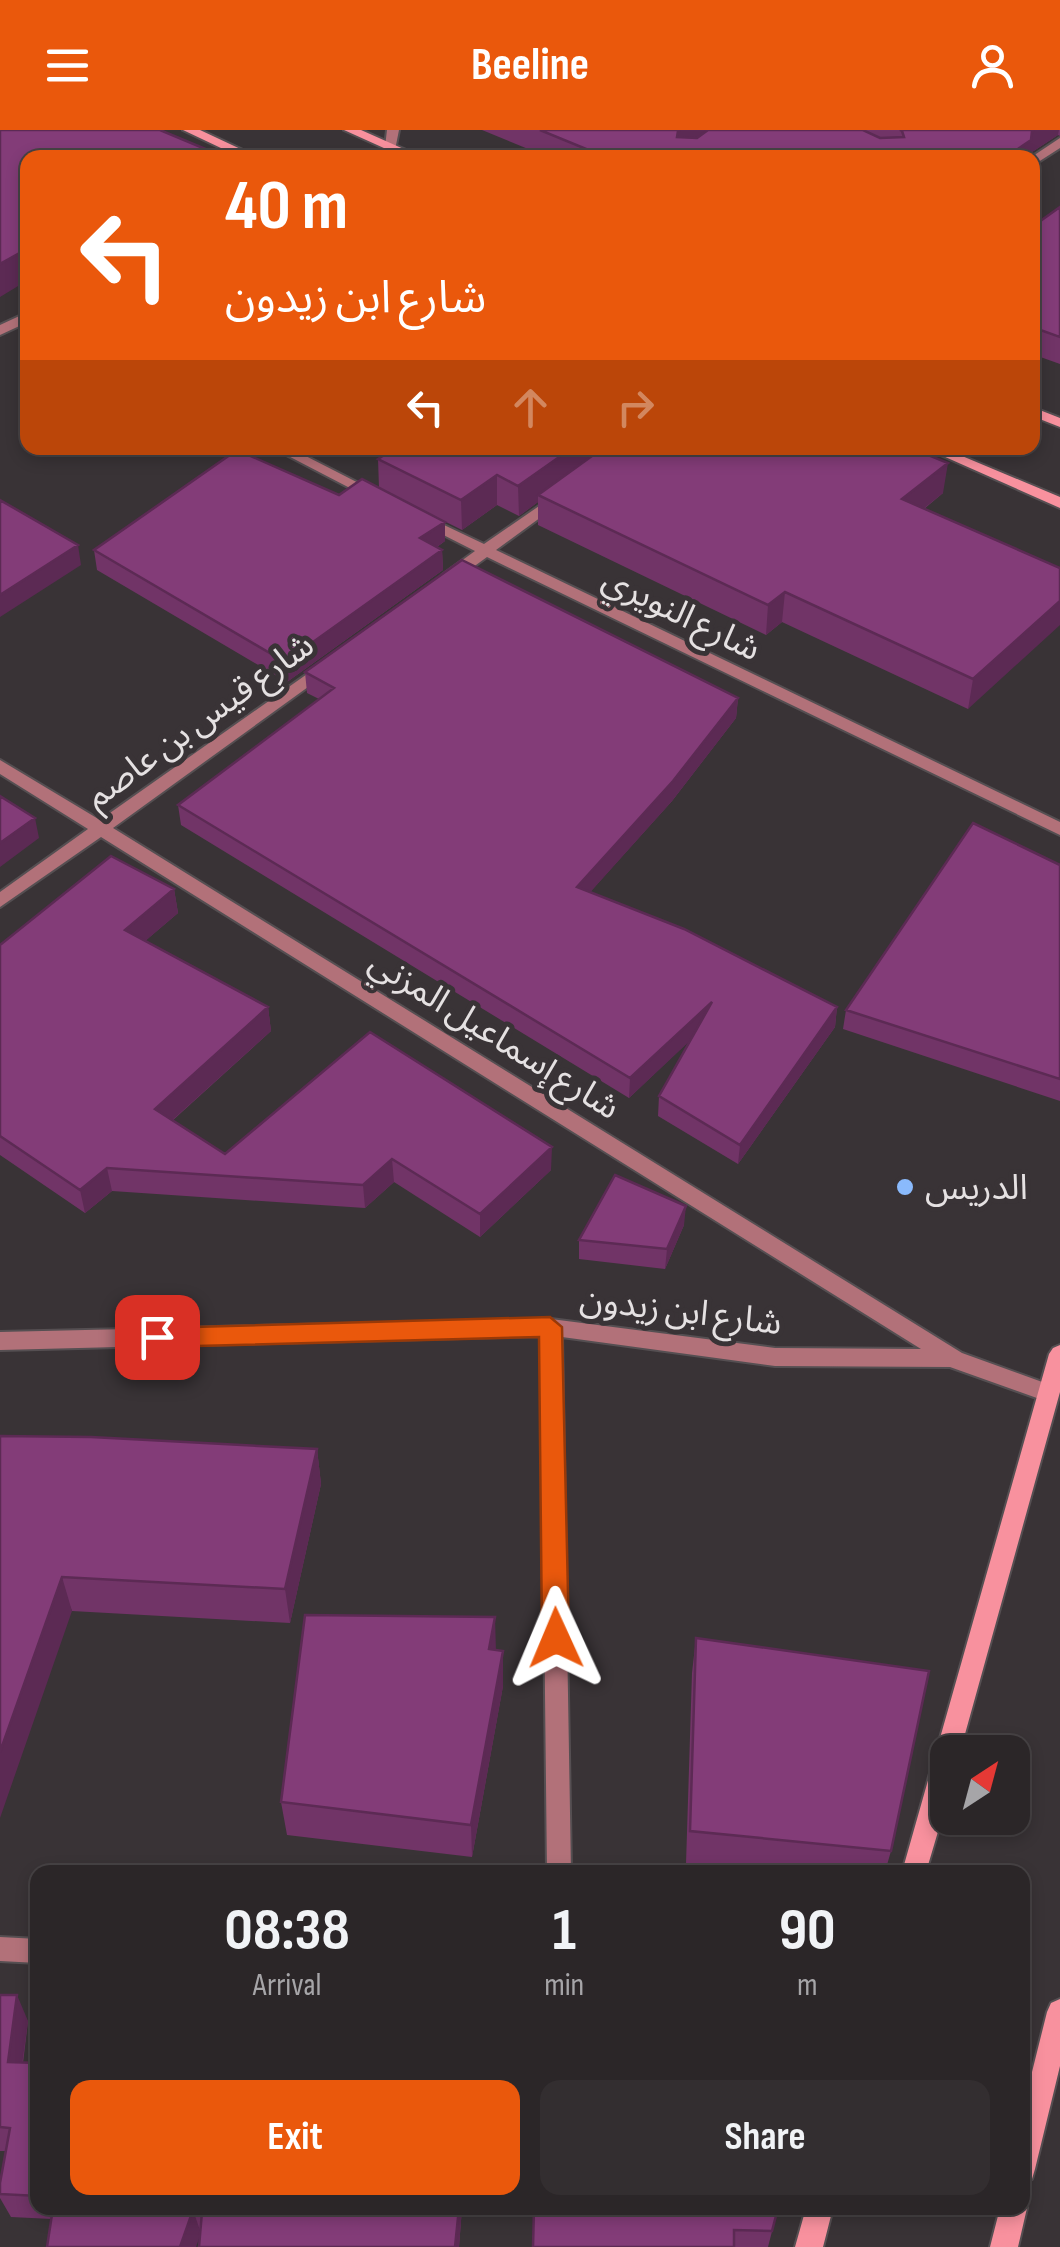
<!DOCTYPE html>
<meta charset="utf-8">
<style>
body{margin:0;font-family:"Sofia Sans Condensed","Noto Sans Arabic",sans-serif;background:#332e30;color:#f1f3f6;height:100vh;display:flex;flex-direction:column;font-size:38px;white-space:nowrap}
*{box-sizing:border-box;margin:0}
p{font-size:32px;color:#a6a5a8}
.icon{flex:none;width:55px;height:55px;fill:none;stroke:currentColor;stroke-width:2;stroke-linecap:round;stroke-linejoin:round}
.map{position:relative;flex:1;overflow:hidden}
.sheet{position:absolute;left:30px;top:1735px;width:1000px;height:350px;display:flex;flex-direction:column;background:#2b2628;border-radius:20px;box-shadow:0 5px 15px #0003,0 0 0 2px #474345}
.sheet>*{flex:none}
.guide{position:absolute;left:20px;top:20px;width:1020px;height:305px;border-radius:20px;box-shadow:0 5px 15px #0003,0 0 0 2px #474345;background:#ea580c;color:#fff;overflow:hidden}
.needle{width:65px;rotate:36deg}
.buttons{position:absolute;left:930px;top:1605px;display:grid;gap:20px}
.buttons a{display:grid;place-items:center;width:100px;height:100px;border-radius:20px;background:#2b2628;box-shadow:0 5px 15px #0003,0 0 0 2px #474345;font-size:50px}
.pin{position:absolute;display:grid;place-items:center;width:85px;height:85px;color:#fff;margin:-42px;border-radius:20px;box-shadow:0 5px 15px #0006}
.me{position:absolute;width:110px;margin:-55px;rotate:359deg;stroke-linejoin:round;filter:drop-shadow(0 0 8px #0008)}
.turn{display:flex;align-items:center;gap:35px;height:210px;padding:0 40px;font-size:45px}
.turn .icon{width:130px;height:130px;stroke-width:2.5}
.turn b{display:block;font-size:70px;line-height:85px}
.lanes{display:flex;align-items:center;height:95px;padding:0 40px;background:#0003;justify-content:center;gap:50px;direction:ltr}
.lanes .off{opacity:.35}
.eta{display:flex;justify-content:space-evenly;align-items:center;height:170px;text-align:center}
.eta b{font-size:60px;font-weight:700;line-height:70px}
.button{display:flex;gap:20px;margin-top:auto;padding:20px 40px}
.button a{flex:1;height:115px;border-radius:20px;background:#ea580c;color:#fff;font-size:40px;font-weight:700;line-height:115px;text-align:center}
.button a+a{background:#332e30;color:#f1f3f6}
header{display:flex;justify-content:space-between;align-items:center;height:130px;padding:0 40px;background:#ea580c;color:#fff;font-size:45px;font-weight:700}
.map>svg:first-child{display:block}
</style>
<header><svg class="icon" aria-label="menu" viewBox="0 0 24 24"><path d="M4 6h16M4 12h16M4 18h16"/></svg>Beeline<svg class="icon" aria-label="person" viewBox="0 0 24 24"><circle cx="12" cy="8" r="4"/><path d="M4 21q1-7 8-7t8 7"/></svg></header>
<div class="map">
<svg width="1060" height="2117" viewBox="0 0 1060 2117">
<rect width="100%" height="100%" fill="#393336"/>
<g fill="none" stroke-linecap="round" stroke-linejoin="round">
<defs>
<path id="street" d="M387 0H399L395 20 385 17Z
M1060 8V18L1032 36 1030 28Z
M28 182V192L0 205V195Z
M273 318H290L384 366 376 371 371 369Z
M558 363 566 368 563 371 496 420 1060 692V705L487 427 454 451H442V445L475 421 412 389 420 384 425 386 484 414Z
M327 530 333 531V539L113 698 962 1223 1056 1257 1059 1263 1056 1269 1048 1272 950 1237 775 1236 562 1207 571 1742H547L541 1206 0 1220V1202L551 1189 775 1218 921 1219 101 707 0 777V762L88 699 0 644V630L100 690Z
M0 1807 38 1809V1833L0 1831Z"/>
<path id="secondary" d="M183 0H200L260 28H242Z
M344 0H361L424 28H406Z
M1032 277 1060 288V297L1032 286Z
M925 318H943L1060 367V378Z
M1060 1215V1262L960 1622H948V1668L926 1742H902L1049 1224 1053 1218Z
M1060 1869V1936L1035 2039 1032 2049 1022 2052V1982L1047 1882 1051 1873Z
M1022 2068 1027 2078 1018 2117H990L1000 2078H1022Z
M806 2078H833L823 2117H795Z"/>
</defs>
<!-- street casing -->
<use href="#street" stroke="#554f52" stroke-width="4"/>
<!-- secondary casing -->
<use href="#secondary" stroke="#554f52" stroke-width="4"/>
<!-- street -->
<use href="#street" fill="#b27179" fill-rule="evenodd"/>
<!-- secondary -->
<use href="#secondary" fill="#f8919e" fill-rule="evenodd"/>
</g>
<!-- wall -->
<path fill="#713467" d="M482 0H1060V6L1058 5 1029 24 1028 28H550Z
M1060 77V234L1032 224V97Z
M383 318H911L943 363 924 379 1060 438 968 579 782 492 766 505 538 395V372L519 386 497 375 462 400 416 377 445 392V411L437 417 442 420 443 440 287 552 97 440 94 420 339 365 379 358 378 329 390 321Z
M305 542 738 568 736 588 672 671 590 762 837 877 835 897 738 1034 658 986 659 966 690 910 629 968 181 695 178 675 319 569 307 563Z
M1060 735V971L843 899 846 880Z
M174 759 178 783 145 811 268 877 271 901 172 991 225 1024 370 902 551 1040 480 1107 394 1052 365 1078 112 1061 85 1083 0 1025V815Z
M684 1095 665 1139 579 1129V1110Z
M0 1306 317 1319 321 1354 290 1493 72 1481Z
M696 1508 891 1721 885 1742H776L686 1734 692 1543Z
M496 1520 503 1556 472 1727 287 1705 281 1672Z
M0 1865 28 1891 23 1933H38V2078H462L459 2117H199L200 2106 52 2089 11 2087 0 2068V2053L6 2021H0Z
M778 2078 768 2117H533Z"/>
<!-- shaded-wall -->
<path fill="#5c2a54" d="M680 0H713L677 25 678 1Z
M1034 0H1059L1058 5 1029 24 1028 28H1005Z
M25 120 28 136V150L0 167V134Z
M572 318H613L538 365V372L519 386 518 356Z
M948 333 943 363 898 399 902 369Z
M497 345V375L462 400 461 370Z
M445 392V411L421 428 420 408Z
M78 415 81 435 0 487V465Z
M442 420 443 440 287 552 285 532Z
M785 462 782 492 766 505 768 475Z
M1060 471V495L968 579 973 549Z
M738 568 736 588 672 671 577 777V757Z
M35 688 39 708 0 737V713Z
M174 759 178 783 130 824 125 800Z
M712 872 710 892 629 968 630 948Z
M268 877 271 901 159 1002 155 979Z
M837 877 835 897 738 1034 740 1015Z
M552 1017 551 1040 480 1107V1084Z
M392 1029 394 1052 365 1078 363 1055Z
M107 1038 112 1061 85 1083 80 1060Z
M686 1076 684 1095 665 1139 667 1119Z
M317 1319 321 1354 290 1493 285 1459Z
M62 1447 72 1481 0 1688V1622Z
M495 1487 496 1522 489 1519Z
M503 1521V1556L472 1727 471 1695Z
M17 1865 28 1891 19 1957 8 1932Z
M459 2078H462L459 2117H455Z
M193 2080 201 2103 196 2117H180Z"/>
<!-- building -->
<path fill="#833c78" stroke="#5c2a54" stroke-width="2.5" d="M0 0H160L227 28H28V122L25 120 0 134Z
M540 0H680L678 1 677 7 697 8 708 0H863L880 8 904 7 902 1 900 0H1034L1032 1 1031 10 1005 28H608Z
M1060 77V207L1032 197V97Z
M395 318H572L518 356 497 345 461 370 378 329Z
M603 318H911L948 333 902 369 1060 438V471L973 549 785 462 768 475 538 365Z
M237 320 339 365 362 349 445 392 420 408 442 420 285 532 94 420Z
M0 370 78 415 0 465Z
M462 430 738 568 673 651 577 757 684 799 837 877 740 1015 659 966 712 872 630 948 178 675 334 558 305 542Z
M0 666 35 688 0 713Z
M973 693 1060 735V949L846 880Z
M111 726 174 759 125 800 268 877 155 979 225 1024 370 902 552 1017 480 1084 392 1029 363 1055 107 1038 80 1060 0 1006V815Z
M615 1045 686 1076 667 1119 579 1110Z
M0 1306 91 1307 317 1319 285 1459 62 1447 0 1622Z
M305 1485 495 1487 489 1519 503 1521 471 1695 281 1672Z
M696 1508 929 1541 891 1721 690 1701Z
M0 1865H17L8 1932 38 1933V2066L0 2064V2053L10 1998 0 1997Z
M53 2078H459L455 2117H199L202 2082 193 2080 180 2117H47Z
M534 2078H778L772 2101 734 2100V2117H533Z"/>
<!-- route -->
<path fill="#ea580c" stroke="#983908" stroke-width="2.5" d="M550 1187 562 1197 569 1508 565 1517 556 1520 546 1517 542 1508 539 1207 157 1217 145 1207 157 1198Z"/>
<!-- markers -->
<circle fill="#8abafc" stroke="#393336" stroke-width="4" cx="905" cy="1057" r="10"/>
<g text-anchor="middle" stroke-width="10" stroke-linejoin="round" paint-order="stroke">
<!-- street labels -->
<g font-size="35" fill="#e5e1e2" stroke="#393336">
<text transform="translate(682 483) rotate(26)" y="12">شارع النويري</text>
<text transform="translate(199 590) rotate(-36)" y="12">شارع قيس بن عاصم</text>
<text transform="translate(495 904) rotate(32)" y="12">شارع إسماعيل المزني</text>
<text transform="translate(681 1180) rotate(7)" y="12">شارع ابن زيدون</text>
</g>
<!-- poi labels -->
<g font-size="35" fill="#e5e1e2" stroke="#393336" text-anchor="start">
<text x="925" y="1069">الدريس</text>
</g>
</g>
</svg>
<div class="buttons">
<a><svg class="needle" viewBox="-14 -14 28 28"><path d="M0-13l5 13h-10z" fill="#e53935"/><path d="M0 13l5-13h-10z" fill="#a6a5a8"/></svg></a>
</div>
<div class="pin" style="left:157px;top:1207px;background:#d93025"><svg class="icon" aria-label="arrive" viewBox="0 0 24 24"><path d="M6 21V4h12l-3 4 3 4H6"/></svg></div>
<svg class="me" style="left:556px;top:1508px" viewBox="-20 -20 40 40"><path d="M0-17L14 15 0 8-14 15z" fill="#ea580c" stroke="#fff" stroke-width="4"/></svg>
<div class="guide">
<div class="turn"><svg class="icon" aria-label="left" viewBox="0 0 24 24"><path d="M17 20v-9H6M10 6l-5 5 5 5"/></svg><div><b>40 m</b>شارع ابن زيدون</div></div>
<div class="lanes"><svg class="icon" aria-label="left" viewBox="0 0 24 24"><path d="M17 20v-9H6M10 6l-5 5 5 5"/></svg><svg class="icon off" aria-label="ahead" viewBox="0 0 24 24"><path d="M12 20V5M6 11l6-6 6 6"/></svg><svg class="icon off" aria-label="right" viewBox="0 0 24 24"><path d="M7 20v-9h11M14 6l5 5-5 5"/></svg></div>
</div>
<section class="sheet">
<div class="eta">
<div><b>08:38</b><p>Arrival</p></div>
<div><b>1</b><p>min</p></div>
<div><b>90</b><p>m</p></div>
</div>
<div class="button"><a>Exit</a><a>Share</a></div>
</section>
</div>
